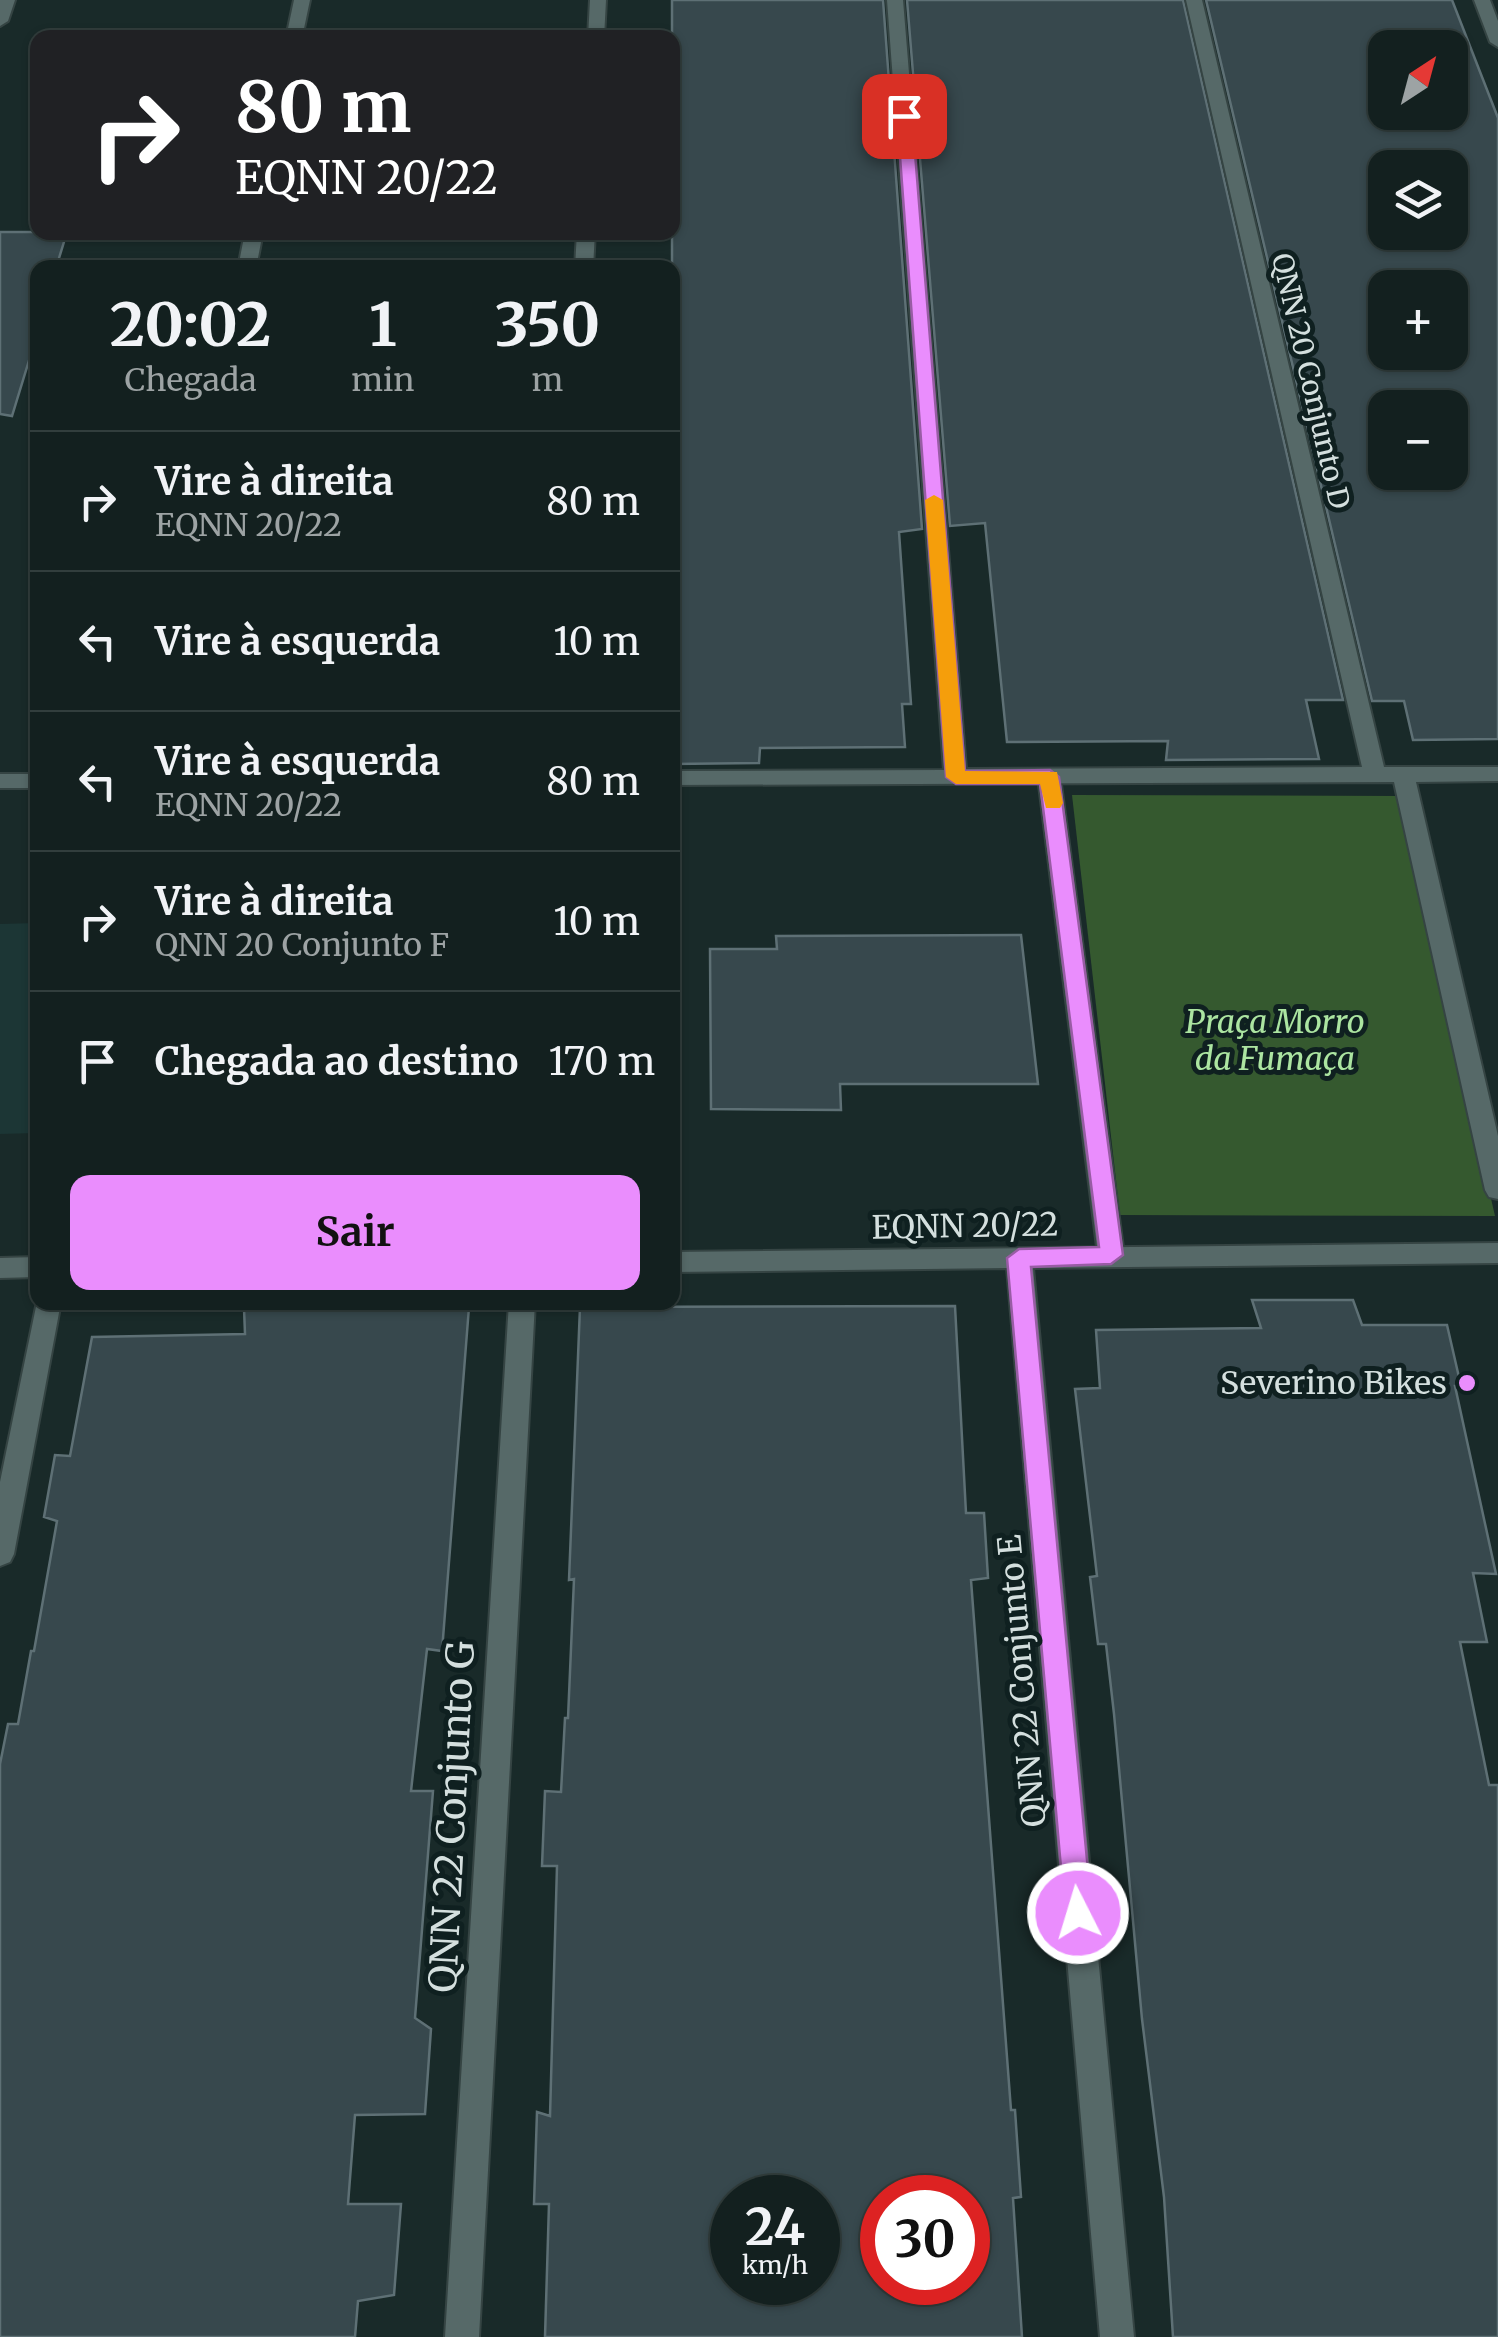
<!DOCTYPE html>
<html lang="pt">
<meta charset="utf-8">
<style>
body{margin:0;font-family:Merriweather,serif;background:#1c2828;color:#f1f3f6;height:100vh;display:flex;flex-direction:column;font-size:38px;white-space:nowrap}
*{box-sizing:border-box;margin:0}
p{font-size:32px;color:#9da3a4}
.icon{flex:none;width:55px;height:55px;fill:none;stroke:currentColor;stroke-width:2;stroke-linecap:round;stroke-linejoin:round}
.map{position:relative;flex:1;overflow:hidden}
.drawer{position:absolute;left:30px;top:260px;width:650px;height:1050px;display:flex;flex-direction:column;background:#13201f;border-radius:20px;box-shadow:0 2px 8px #0004,0 0 0 2px #323e3d}
.drawer>*{flex:none}
.hud{position:absolute;left:30px;top:30px;width:650px;height:210px;border-radius:20px;box-shadow:0 2px 8px #0004,0 0 0 2px #323e3d;background:#202124;color:#fff;overflow:hidden}
.needle{width:65px;rotate:36deg}
.buttons{position:absolute;left:1368px;top:30px;display:grid;gap:20px}
.buttons a{display:grid;place-items:center;width:100px;height:100px;border-radius:20px;background:#13201f;box-shadow:0 2px 8px #0004,0 0 0 2px #323e3d;font-size:50px}
.speed{position:absolute;left:710px;top:2175px;display:flex;gap:20px;font-size:50px;font-weight:700;text-align:center}
.speed>*{display:grid;place-content:center;width:130px;height:130px;border-radius:50%;background:#13201f;box-shadow:0 2px 8px #0004,0 0 0 2px #323e3d;line-height:1}
.speed small{font-size:25px;font-weight:400}
.speed .limit{border:15px solid #d22;background:#fff;color:#111}
.pin{position:absolute;display:grid;place-items:center;width:85px;height:85px;color:#fff;margin:-42px;border-radius:20px;box-shadow:0 5px 15px #0006}
.me{position:absolute;width:110px;margin:-55px;rotate:355deg;stroke-linejoin:round;filter:drop-shadow(0 0 8px #0008)}
.turn{display:flex;align-items:center;gap:35px;height:210px;padding:0 40px;font-size:45px}
.turn .icon{width:130px;height:130px;stroke-width:2.5}
.turn b{display:block;font-size:70px;line-height:85px}
.eta{display:flex;justify-content:space-evenly;align-items:center;height:170px;text-align:center}
.eta b{font-size:60px;font-weight:700;line-height:70px}
.action{display:flex;gap:20px;margin-top:auto;padding:20px 40px}
.action a{flex:1;height:115px;border-radius:20px;background:#ea8dfd;color:#111;font-size:40px;font-weight:700;line-height:115px;text-align:center}
ul{padding:0;list-style:none}
li{display:flex;align-items:center;gap:30px;height:140px;padding:0 40px;border-top:2px solid #323e3d}
li div{flex:1}
li b{display:block;font-size:38px}
li em{font-style:normal}
.map>svg:first-child{display:block}
</style>
<div class="map">
<svg width="1498" height="2337" viewBox="0 0 1498 2337">
<rect width="100%" height="100%" fill="#192a29"/>
<!-- built -->
<path fill="#1c3635" d="M37 923V1133L0 1134V924Z"/>
<!-- green -->
<path fill="#35592f" d="M1072 795 1399 796 1495 1216 1120 1215Z"/>
<!-- building -->
<path fill="#37484d" stroke="#5e7075" stroke-width="2.5" fill-rule="evenodd" d="M672 0H883L922 529 899 532 911 704H902L905 747 760 748 759 763 672 764Z
M907 0H1183L1343 700H1306L1319 759 1166 760 1168 741 1007 742 985 523 950 526Z
M1206 0H1452L1498 118V739L1413 740 1404 701H1372ZM1385 48H1450V112H1385ZM1385 168H1450V232H1385ZM1385 288H1450V352H1385ZM1385 408H1450V472H1385Z
M0 232H67L56 268H38V331L12 416 0 414Z
M1021 935 1038 1084H840L841 1110 711 1109 710 949H777L776 936Z
M1252 1300H1353L1362 1325H1447L1461 1386H1455L1496 1574 1473 1573 1487 1642H1460L1489 1785H1498V2337H1173L1164 2197 1142 2019 1114 1714 1106 1644H1098L1090 1577 1097 1576 1075 1389 1100 1388 1096 1330 1261 1328Z
M955 1306 966 1513H984L988 1578 971 1580 1011 2110H1015L1021 2197 1013 2198 1022 2337H545L549 2204H534L537 2112 550 2116 557 1866H542L545 1791 561 1792 565 1718H568L574 1579 569 1580 580 1307ZM732 2198H818V2282H732ZM882 2198H968V2282H882Z
M469 1307 442 1651 427 1649 411 1791H433L415 2018 431 2029 425 2114 355 2115 348 2204H401L394 2295 358 2301 355 2337H0V1764L8 1724H18L31 1651H34L57 1521 44 1517 55 1455 70 1456 92 1337 245 1334 244 1308Z"/>
<g fill="none" stroke-linecap="round" stroke-linejoin="round">
<defs>
<path id="lane" d="M1049 770 1060 777 1124 1255 1120 1262H1102L1098 1255 1038 777Z"/>
<path id="street" d="M0 0H15L8 21 0 26Z
M294 0H310L302 38H286Z
M590 0H606L604 38H588Z
M887 0H903L966 769 1362 767 1186 0H1202L1384 767H1498V781L1416 782 1498 1136V1199L1489 1197 1485 1190 1394 782 672 785V771L944 770Z
M1474 0H1490L1498 21V47L1490 42Z
M245 232H263L256 268H238Z
M577 232H595L593 268H575Z
M0 774H38V788H0Z
M1498 1243V1263L1033 1268 1134 2337H1100L1007 1268 672 1272V1252Z
M38 1257V1277L0 1278V1258Z
M38 1297V1302H61L14 1554 10 1562 0 1566V1482Z
M509 1302H535L479 2337H445Z"/>
</defs>
<!-- lane casing -->
<use href="#lane" stroke="#354443" stroke-width="4"/>
<!-- street casing -->
<use href="#street" stroke="#354443" stroke-width="4"/>
<!-- lane -->
<use href="#lane" fill="#566968" fill-rule="evenodd"/>
<!-- street -->
<use href="#street" fill="#566968" fill-rule="evenodd"/>
</g>
<!-- route -->
<path fill="#ea8dfd" stroke="#985ca4" stroke-width="2.5" d="M904 112 912 116 965 771 1050 770 1059 777 1123 1255 1111 1264 1031 1267 1092 1913 1088 1922 1078 1926 1069 1922 1065 1913 1007 1258 1019 1249 1099 1247 1040 784H956L946 777 897 116Z"/>
<!-- slow -->
<path fill="#f59e0b" d="M934 495 943 500 965 771 1057 772 1063 803 1060 808H1046L1040 784H956L946 777 925 500Z"/>
<!-- markers -->
<circle fill="#ea8dfd" stroke="#0f2020" stroke-width="4" cx="1467" cy="1383" r="10"/>
<g text-anchor="middle" stroke-width="10" stroke-linejoin="round" paint-order="stroke">
<!-- far-street labels -->
<g font-size="28" fill="#d4dfde" stroke="#0f2020">
<text transform="translate(1311 381) rotate(77)" y="10">QNN 20 Conjunto D</text>
</g>
<!-- park labels -->
<g font-size="32" font-style="italic" fill="#ace5a1" stroke="#0f2020">
<text x="1275" y="1033">Praça Morro<tspan x="1275" dy="37">da Fumaça</tspan></text>
</g>
<!-- street labels -->
<g font-size="32" fill="#d4dfde" stroke="#0f2020">
<text transform="translate(965 1226) rotate(-1)" y="11">EQNN 20/22</text>
<text transform="translate(1022 1681) rotate(-95)" y="11">QNN 22 Conjunto E</text>
</g>
<!-- poi labels -->
<g font-size="32" fill="#d4dfde" stroke="#0f2020" text-anchor="end">
<text x="1447" y="1394">Severino Bikes</text>
</g>
<!-- near-street labels -->
<g font-size="38" fill="#d4dfde" stroke="#0f2020">
<text transform="translate(452 1817) rotate(-87)" y="13">QNN 22 Conjunto G</text>
</g>
</g>
</svg>
<div class="buttons">
<a><svg class="needle" viewBox="-14 -14 28 28"><path d="M0-13l5 13h-10z" fill="#e53935"/><path d="M0 13l5-13h-10z" fill="#9da3a4"/></svg></a>
<a><svg class="icon" aria-label="layers" viewBox="0 0 24 24"><path d="M12 4l9 5-9 5-9-5zM3 14l9 5 9-5"/></svg></a>
<a>+</a>
<a>−</a>
</div>
<div class="speed"><div>24<small>km/h</small></div><div class="limit">30</div></div>
<div class="pin" style="left:904px;top:116px;background:#d93025"><svg class="icon" aria-label="arrive" viewBox="0 0 24 24"><path d="M6 21V4h12l-3 4 3 4H6"/></svg></div>
<svg class="me" style="left:1078px;top:1913px" viewBox="-20 -20 40 40"><circle r="17" fill="#ea8dfd" stroke="#fff" stroke-width="3"/><path d="M0-11L8 9 0 5-8 9z" fill="#fff"/></svg>
<div class="hud">
<div class="turn"><svg class="icon" aria-label="right" viewBox="0 0 24 24"><path d="M7 20v-9h11M14 6l5 5-5 5"/></svg><div><b>80 m</b>EQNN 20/22</div></div>
</div>
<section class="drawer">
<div class="eta">
<div><b>20:02</b><p>Chegada</p></div>
<div><b>1</b><p>min</p></div>
<div><b>350</b><p>m</p></div>
</div>
<ul>
<li><svg class="icon" aria-label="right" viewBox="0 0 24 24"><path d="M7 20v-9h11M14 6l5 5-5 5"/></svg><div><b>Vire à direita</b><p>EQNN 20/22</p></div><em>80 m</em></li>
<li><svg class="icon" aria-label="left" viewBox="0 0 24 24"><path d="M17 20v-9H6M10 6l-5 5 5 5"/></svg><div><b>Vire à esquerda</b></div><em>10 m</em></li>
<li><svg class="icon" aria-label="left" viewBox="0 0 24 24"><path d="M17 20v-9H6M10 6l-5 5 5 5"/></svg><div><b>Vire à esquerda</b><p>EQNN 20/22</p></div><em>80 m</em></li>
<li><svg class="icon" aria-label="right" viewBox="0 0 24 24"><path d="M7 20v-9h11M14 6l5 5-5 5"/></svg><div><b>Vire à direita</b><p>QNN 20 Conjunto F</p></div><em>10 m</em></li>
<li><svg class="icon" aria-label="arrive" viewBox="0 0 24 24"><path d="M6 21V4h12l-3 4 3 4H6"/></svg><div><b>Chegada ao destino</b></div><em>170 m</em></li>
</ul>
<div class="action"><a>Sair</a></div>
</section>
</div>
